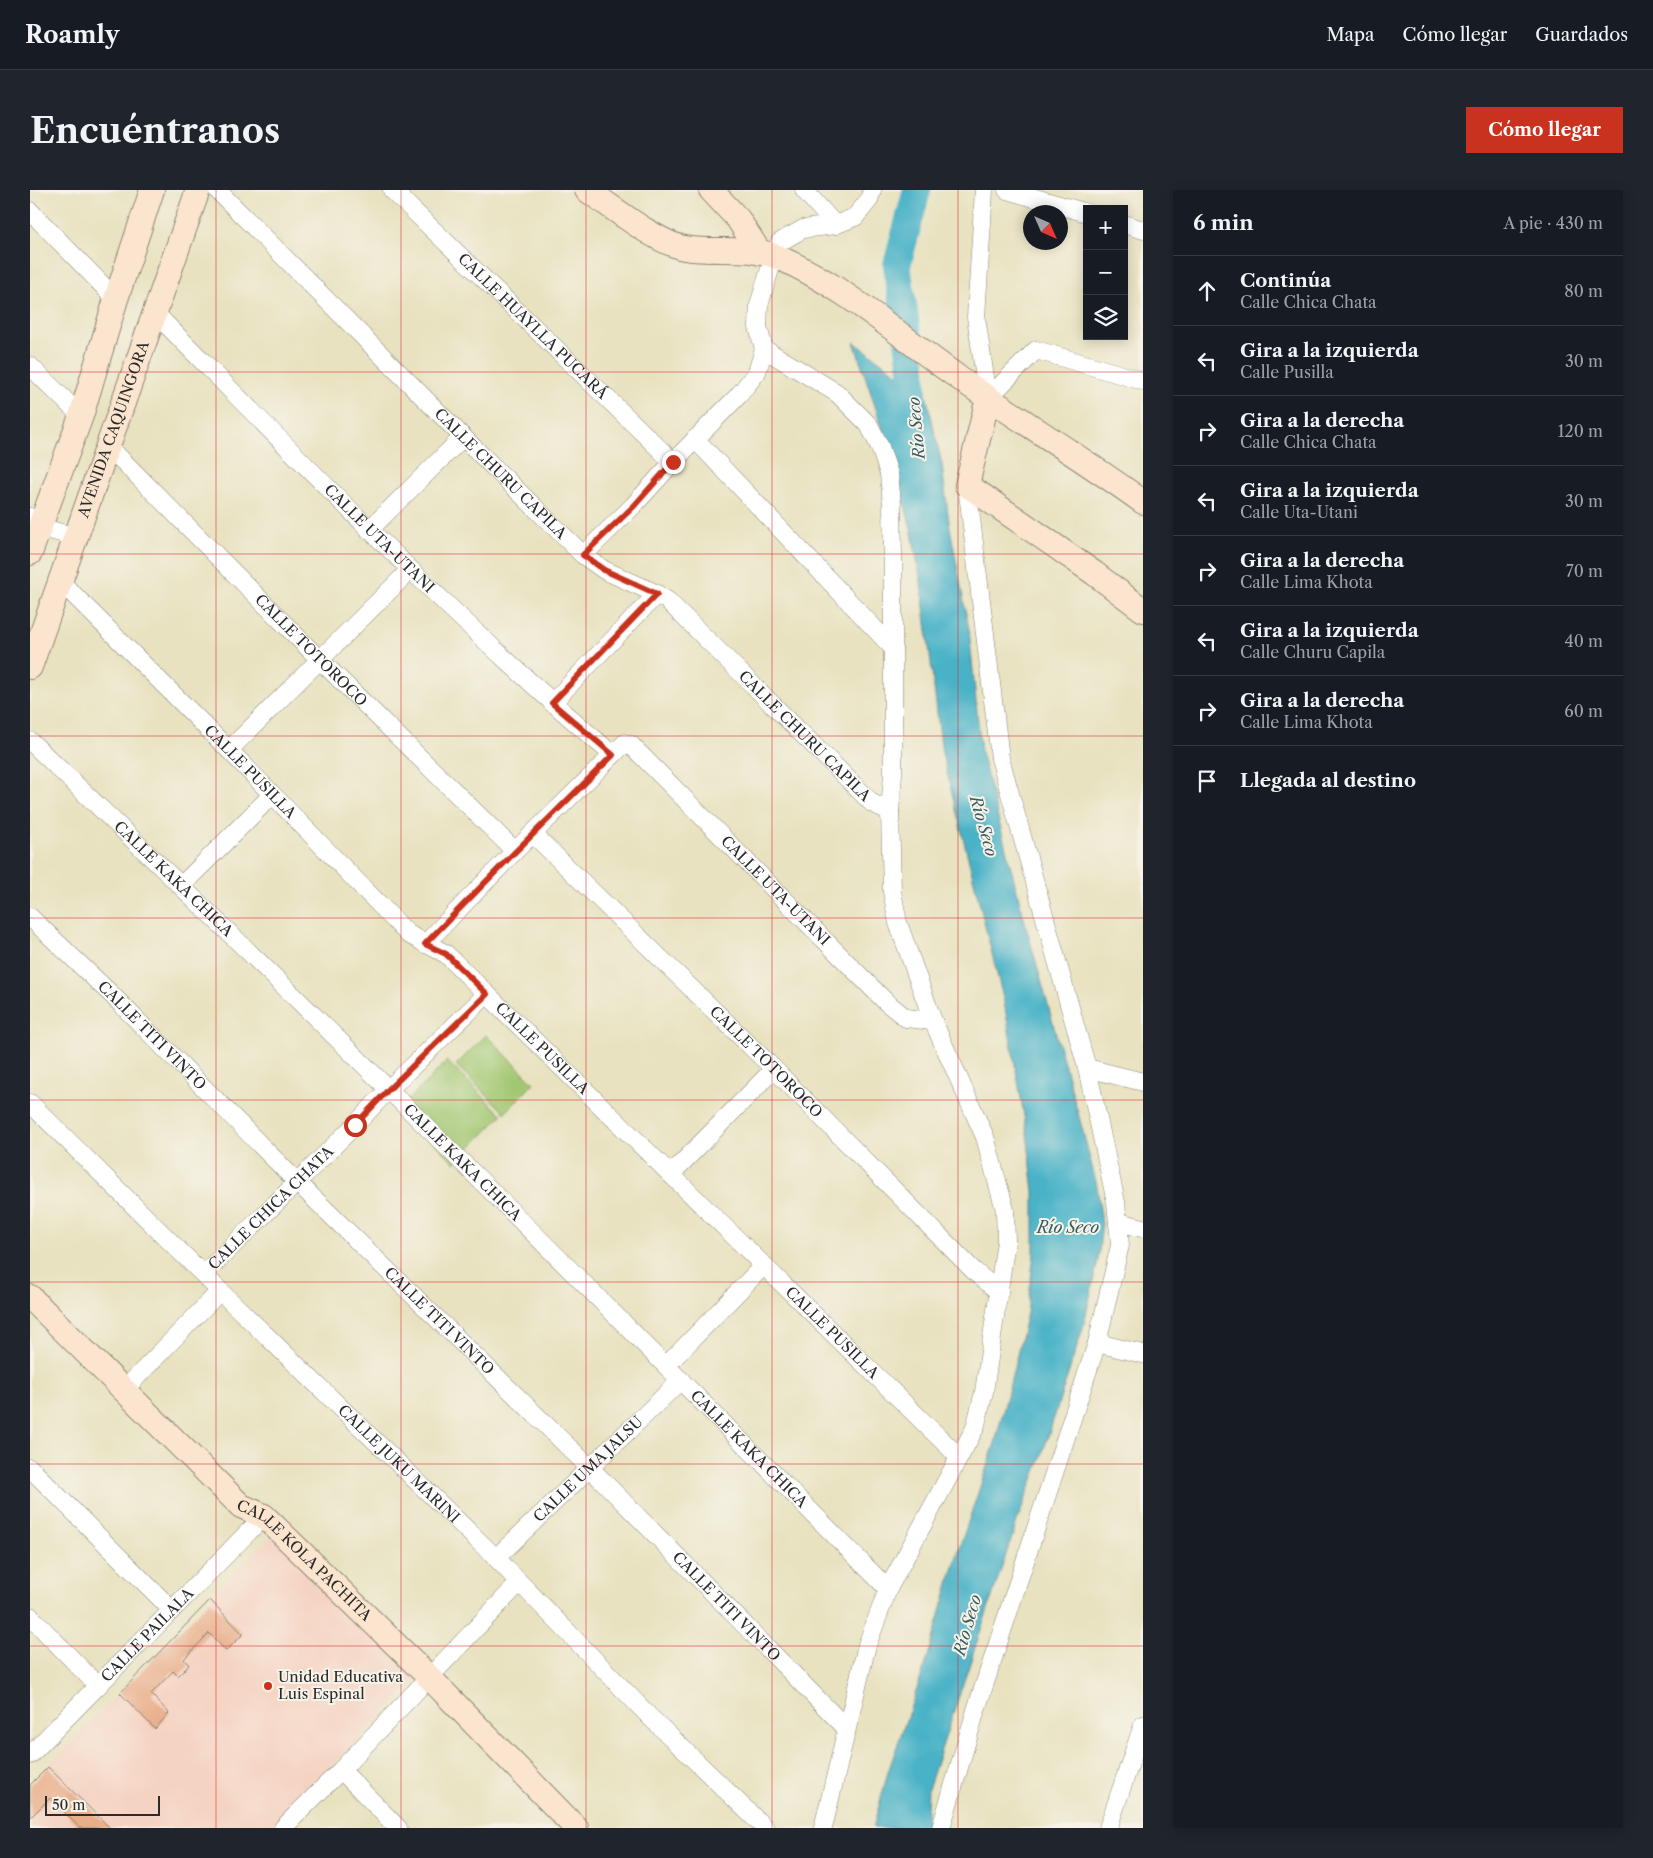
<!DOCTYPE html>
<html lang="es">
<head>
<meta charset="utf-8">
<style>
	:root { --surface:#171b24; --page:#20242c; --text:#f1f3f6; --muted:#9ea1a6; --line:#363941; --accent:#c8321e }
	body { margin:0; font-family:"Libre Caslon Text",serif; background:var(--page); color:var(--text) }
	.controls { position:absolute; right:15px; top:15px; display:grid; overflow:hidden; border-radius:0px; box-shadow:0 2px 12px #0003 }
	.controls button { width:45px; height:45px; display:grid; place-items:center; padding:0; border:0; border-bottom:1px solid var(--line); background:var(--surface); color:var(--text); font:25px sans-serif }
	.compass { position:absolute; left:993px; top:15px; width:45px; height:45px; border-radius:50%; background:var(--surface); box-shadow:0 2px 12px #0003; rotate:135deg }
	.scale { position:absolute; left:15px; bottom:12px; width:115px; box-sizing:border-box; padding-left:5px; border:2px solid #2b2b2b; border-top:0; font-size:14px; line-height:18px; white-space:nowrap; color:#2b2b2b; -webkit-text-stroke:4px #f7f3e8; paint-order:stroke }
	.stop { position:absolute; width:15px; height:15px; margin:-11px; border:4px solid #c8321e; border-radius:50%; background:#fff }
	.stop.end { background:#c8321e; border-color:#fff; box-shadow:0 1px 5px #0008 }
	.list { margin:0; padding:0; list-style:none }
	h2 { display:flex; justify-content:space-between; align-items:center; height:65px; margin:0; padding:0 20px; font-size:21px }
	h2 small { font-size:16px; font-weight:400; color:var(--muted) }
	.list li { display:grid; grid-template-columns:32px 1fr auto; gap:15px; align-items:center; box-sizing:border-box; height:70px; padding:0 20px; border-top:1px solid var(--line) }
	.list b { display:block; font-size:19px; white-space:nowrap }
	.list p { margin:0; font-size:16px; white-space:nowrap; color:var(--muted) }
	.list em { font-size:16px; font-style:normal; color:var(--muted) }
	.icon { flex:none; width:28px; height:28px; fill:none; stroke:currentColor; stroke-width:2; stroke-linecap:round; stroke-linejoin:round }
	.map { position:relative; flex:none; width:1113px; height:1638px; overflow:hidden; border-radius:0px }
	header { display:flex; align-items:center; gap:30px; box-sizing:border-box; height:70px; padding:0 25px; background:var(--surface); border-bottom:1px solid var(--line) }
	header strong { font-size:24px }
	nav { display:flex; gap:28px; margin-inline-start:auto; font-size:18px }
	.intro { display:flex; align-items:center; justify-content:space-between; box-sizing:border-box; height:120px; padding:0 30px }
	h1 { margin:0; font-size:35px }
	.button { padding:12px 22px; border-radius:0px; background:var(--accent); color:#fff; font-size:18px; font-weight:700 }
	main { display:flex; gap:30px; padding:0 30px }
	aside { flex:1; background:var(--surface); border-radius:0px; box-shadow:0 2px 12px #0003 }
	.map>svg:first-child { display:block }
</style>
</head>
<body>
<header>
<strong>Roamly</strong>
<nav><a>Mapa</a><a>Cómo llegar</a><a>Guardados</a></nav>
</header>
<div class="intro"><h1>Encuéntranos</h1><a class="button">Cómo llegar</a></div>
<main>
<div class="map">
<svg width="1113" height="1638" viewBox="0 0 1113 1638">
	<rect width="100%" height="100%" fill="#f7f3e8"/>
	<filter id="ink" filterUnits="userSpaceOnUse"><feTurbulence type="fractalNoise" baseFrequency=".02" numOctaves="2"/><feDisplacementMap in="SourceGraphic" scale="10" xChannelSelector="R" yChannelSelector="G"/><feConvolveMatrix kernelMatrix="1 2 1 2 8 2 1 2 1" color-interpolation-filters="sRGB"/></filter>
	<filter id="wash" filterUnits="userSpaceOnUse"><feTurbulence type="fractalNoise" baseFrequency=".0096" numOctaves="4" result="noise"/><feDisplacementMap in="SourceGraphic" scale="20" xChannelSelector="R" yChannelSelector="G"/><feGaussianBlur stdDeviation="1.12" result="paint"/><feColorMatrix in="noise" values="0 0 0 0 0 0 0 0 0 0 0 0 0 0 0 0 0 1.4 0 .05"/><feComposite in="paint" operator="in"/></filter>
	<g filter="url(#wash)">
		<rect width="100%" height="100%" fill="#e8e2c0"/>
		<!-- built -->
		<path fill="#f5d3c2" d="M 239,1348 L 246,1348 L 386,1490 L 240,1638 L 0,1638 L 0,1595 Z"/>
		<!-- green -->
		<path fill="#a2c771" stroke="#66794e" d="M 456,845 L 504,893 L 475,923 L 426,875 Z
			M 417,871 L 472,925 L 425,973 L 370,918 Z"/>
		<!-- water -->
		<path fill="#49b2c7" stroke="#3a6e79" d="M 824,152 L 896,204 L 912,275 L 919,332 L 939,440 L 951,562 L 996,736 L 1051,934 L 1067,996 L 1072,1034 L 1068,1070 L 1053,1138 L 1010,1271 L 989,1326 L 898,1599 L 896,1638 L 843,1638 L 858,1582 L 897,1470 L 928,1362 L 965,1253 L 982,1186 L 997,1123 L 1004,1063 L 1004,1002 L 997,943 L 974,812 L 912,563 L 891,392 L 882,343 L 866,280 Z"/>
		<g fill="none" stroke-linecap="round" stroke-linejoin="round">
			<!-- river -->
			<path stroke="#49b2c7" stroke-width="28" d="M 884,231 L 882,178 L 867,75 L 887,0"/>
		</g>
		<g id="blocks">
			<!-- building -->
			<path fill="#e9ae8a" d="M 180,1410 L 213,1444 L 196,1461 L 179,1443 L 154,1469 L 159,1475 L 148,1486 L 143,1481 L 121,1504 L 139,1523 L 125,1539 L 90,1503 Z
				M 18,1577 L 80,1638 L 50,1638 L 20,1608 L 0,1628 L 0,1595 Z"/>
		</g>
	</g>
	<g filter="url(#ink)">
		<use href="#blocks" fill-opacity="0" stroke="#8a8676" stroke-width="1"/>
		<g fill="none" stroke-linecap="round" stroke-linejoin="round">
			<!-- street casing -->
			<g stroke="#8a8676" stroke-width="19">
				<g id="street">
					<path id="s1" d="M 187,0 L 433,247 L 553,365 L 574,380 L 627,404 L 638,411 L 842,613 L 860,622"/>
					<path id="s2" d="M 362,0 L 643,272"/>
					<path d="M 774,0 L 805,35"/>
					<path d="M 954,0 L 946,127 L 958,208"/>
					<path d="M 977,0 L 1057,23"/>
					<path d="M 0,21 L 86,109"/>
					<path d="M 1094,34 L 1113,40"/>
					<path id="s3" d="M 125,123 C 274,274 421,427 583,565"/>
					<path d="M 0,176 L 51,226"/>
					<path d="M 958,208 L 1006,160 L 1113,191"/>
					<path d="M 665,249 L 863,458"/>
					<path id="s4" d="M 78,256 L 291,471 L 485,661"/>
					<path d="M 0,327 L 9,337 L 46,347"/>
					<path d="M 339,340 L 433,247"/>
					<path d="M 553,365 L 603,316 L 643,272 L 709,205 L 727,182 L 734,159"/>
					<path id="s5" d="M 31,392 L 199,560 L 378,744 L 416,764 L 929,1267"/>
					<path d="M 522,513 L 627,404"/>
					<path id="s6" d="M 0,551 C 291,828 575,1114 858,1399"/>
					<path d="M 199,560 L 380,380"/>
					<path id="s7" d="M 503,644 L 744,879 L 944,1081 L 969,1102"/>
					<path d="M 152,695 L 242,605"/>
					<path id="s8" d="M 0,727 L 83,806 L 268,993 L 560,1278 L 816,1538"/>
					<path id="s9" d="M 395,754 L 485,661 L 595,553 L 601,555 L 856,812 L 876,828 L 903,831"/>
					<path d="M 1057,878 L 1113,892"/>
					<path id="s10" d="M 0,913 L 190,1101 L 466,1368 L 620,1527 L 735,1638"/>
					<path d="M 641,984 L 744,879"/>
					<path d="M 1088,1032 L 1113,1038"/>
					<path id="s11" d="M 174,1084 L 325,935 L 358,900 L 457,804"/>
					<path d="M 1067,1153 L 1113,1164"/>
					<path d="M 637,1175 L 734,1075"/>
					<path d="M 94,1200 L 190,1101"/>
					<path d="M 0,1278 L 142,1420"/>
					<path id="s12" d="M 466,1368 L 651,1190"/>
					<path d="M 0,1426 L 68,1496"/>
					<path id="s13" d="M 0,1565 L 234,1326"/>
					<path d="M 311,1580 L 368,1638"/>
					<path d="M 253,1638 L 311,1580 L 489,1393"/>
					<path d="M 793,1638 L 837,1455 L 858,1399 L 945,1238 L 954,1202 L 976,1051 L 975,1020 L 955,947 L 903,831 L 868,733 L 862,701 L 860,622 L 863,584 L 863,367 L 862,314 L 859,284 L 850,257 L 839,235 L 807,203 L 734,159 L 728,137 L 729,115 L 744,66 L 750,52 L 773,39 L 805,35 L 825,27 L 839,10 L 842,0"/>
					<path d="M 911,1638 L 946,1520 L 1067,1153 L 1090,1055 L 1086,1012 L 1057,878 L 970,568 L 937,295"/>
					<path d="M 1078,1638 L 1113,1535"/>
				</g>
			</g>
			<!-- secondary casing -->
			<g stroke="#8a8676" stroke-width="26">
				<g id="secondary">
					<path d="M 557,0 C 582,17 626,52 654,58 C 683,63 718,56 745,66 C 810,93 865,142 922,183 C 984,227 1051,267 1113,312"/>
					<path d="M 681,0 L 708,29 L 730,63"/>
					<path d="M 958,208 L 937,295 L 1064,383 L 1113,420"/>
					<path d="M 0,363 L 51,226 L 86,109 L 122,0"/>
					<path id="s14" d="M 0,477 L 168,0"/>
					<path id="s15" d="M 0,1107 L 211,1316 L 234,1326 L 399,1487 L 546,1638"/>
				</g>
			</g>
			<!-- street -->
			<use href="#street" stroke="#fff" stroke-width="18"/>
			<!-- secondary -->
			<use href="#secondary" stroke="#fce5cf" stroke-width="24"/>
		</g>
	</g>
	<g fill="none" stroke-linecap="round" stroke-linejoin="round" filter="url(#ink)">
		<!-- route -->
		<path stroke="#c8321e" stroke-width="6" d="M 325,935 L 358,900 L 457,804 L 416,764 L 395,754 L 485,662 L 583,565 L 522,513 L 627,404 L 574,380 L 553,365 L 604,316 L 643,272"/>
	</g>
	<!-- grid -->
	<path fill="none" stroke="#d62828" stroke-width="1" stroke-opacity="0.55" d="M 186,0 L 186,1638M 371,0 L 371,1638M 556,0 L 556,1638M 742,0 L 742,1638M 928,0 L 928,1638M 0,182 L 1113,182M 0,364 L 1113,364M 0,546 L 1113,546M 0,728 L 1113,728M 0,910 L 1113,910M 0,1092 L 1113,1092M 0,1274 L 1113,1274M 0,1456 L 1113,1456"/>
	<!-- markers -->
	<circle fill="#c8321e" stroke="#f7f3e8" stroke-width="2" cx="238" cy="1496" r="5"/>
	<g text-anchor="middle" stroke-width="4" stroke-linejoin="round" paint-order="stroke">
		<!-- street labels -->
		<g font-size="15" fill="#2b2b2b" stroke="#f7f3e8">
			<text dy="5" stroke="none"><textPath href="#s2" startOffset="196">CALLE HUAYLLA PUCARÁ</textPath></text>
			<text dy="5" stroke="none"><textPath href="#s14" startOffset="252">AVENIDA CAQUINGORA</textPath></text>
			<text dy="5" stroke="none"><textPath href="#s1" startOffset="401">CALLE CHURU CAPILA</textPath></text>
			<text dy="5" stroke="none"><textPath href="#s3" startOffset="318">CALLE UTA-UTANI</textPath></text>
			<text dy="5" stroke="none"><textPath href="#s4" startOffset="288">CALLE TOTOROCO</textPath></text>
			<text dy="5" stroke="none"><textPath href="#s1" startOffset="806">CALLE CHURU CAPILA</textPath></text>
			<text dy="5" stroke="none"><textPath href="#s5" startOffset="268">CALLE PUSILLA</textPath></text>
			<text dy="5" stroke="none"><textPath href="#s6" startOffset="199">CALLE KAKA CHICA</textPath></text>
			<text dy="5" stroke="none"><textPath href="#s9" startOffset="495">CALLE UTA-UTANI</textPath></text>
			<text dy="5" stroke="none"><textPath href="#s8" startOffset="170">CALLE TITI VINTO</textPath></text>
			<text dy="5" stroke="none"><textPath href="#s5" startOffset="672">CALLE PUSILLA</textPath></text>
			<text dy="5" stroke="none"><textPath href="#s7" startOffset="326">CALLE TOTOROCO</textPath></text>
			<text dy="5" stroke="none"><textPath href="#s6" startOffset="604">CALLE KAKA CHICA</textPath></text>
			<text dy="5" stroke="none"><textPath href="#s11" startOffset="94">CALLE CHICA CHATA</textPath></text>
			<text dy="5" stroke="none"><textPath href="#s8" startOffset="575">CALLE TITI VINTO</textPath></text>
			<text dy="5" stroke="none"><textPath href="#s5" startOffset="1078">CALLE PUSILLA</textPath></text>
			<text dy="5" stroke="none"><textPath href="#s6" startOffset="1009">CALLE KAKA CHICA</textPath></text>
			<text dy="5" stroke="none"><textPath href="#s10" startOffset="516">CALLE JUKU MARINI</textPath></text>
			<text dy="5" stroke="none"><textPath href="#s12" startOffset="128">CALLE UMA JALSU</textPath></text>
			<text dy="5" stroke="none"><textPath href="#s15" startOffset="381">CALLE KOLA PACHITA</textPath></text>
			<text dy="5" stroke="none"><textPath href="#s8" startOffset="980">CALLE TITI VINTO</textPath></text>
			<text dy="5" stroke="none"><textPath href="#s13" startOffset="168">CALLE PAILALA</textPath></text>
		</g>
		<!-- poi labels -->
		<g font-size="15" fill="#2b2b2b" stroke="#f7f3e8" text-anchor="start">
			<text x="248" y="1492">Unidad Educativa<tspan x="248" dy="17">Luis Espinal</tspan></text>
		</g>
		<!-- water labels -->
		<g font-size="16" font-style="italic" fill="#365a62" stroke="#f7f3e8">
			<text transform="translate(886 238) rotate(-95)" y="6">Río Seco</text>
			<text transform="translate(954 636) rotate(74)" y="6">Río Seco</text>
			<text x="1038" y="1043">Río Seco</text>
			<text transform="translate(937 1435) rotate(-74)" y="6">Río Seco</text>
		</g>
	</g>
</svg>
<div class="controls">
<button>+</button>
<button>−</button>
<button><svg class="icon" aria-label="layers" viewBox="0 0 24 24"><path d="M12 4l9 5-9 5-9-5zM3 14l9 5 9-5"/></svg></button>
</div>
<svg class="compass" viewBox="-18 -18 36 36"><path d="M0-13l5 13h-10z" fill="#e53935"/><path d="M0 13l5-13h-10z" fill="#9ea1a6"/></svg>
<div class="scale">50 m</div>
<div class="stop" style="left:325px;top:935px"></div>
<div class="stop end" style="left:643px;top:272px"></div>
</div>
<aside>
<h2>6 min<small>A pie · 430 m</small></h2>
<ul class="list">
<li><svg class="icon" aria-label="ahead" viewBox="0 0 24 24"><path d="M12 20V5M6 11l6-6 6 6"/></svg><div><b>Continúa</b><p>Calle Chica Chata</p></div><em>80 m</em></li>
<li><svg class="icon" aria-label="left" viewBox="0 0 24 24"><path d="M17 20v-9H6M10 6l-5 5 5 5"/></svg><div><b>Gira a la izquierda</b><p>Calle Pusilla</p></div><em>30 m</em></li>
<li><svg class="icon" aria-label="right" viewBox="0 0 24 24"><path d="M7 20v-9h11M14 6l5 5-5 5"/></svg><div><b>Gira a la derecha</b><p>Calle Chica Chata</p></div><em>120 m</em></li>
<li><svg class="icon" aria-label="left" viewBox="0 0 24 24"><path d="M17 20v-9H6M10 6l-5 5 5 5"/></svg><div><b>Gira a la izquierda</b><p>Calle Uta-Utani</p></div><em>30 m</em></li>
<li><svg class="icon" aria-label="right" viewBox="0 0 24 24"><path d="M7 20v-9h11M14 6l5 5-5 5"/></svg><div><b>Gira a la derecha</b><p>Calle Lima Khota</p></div><em>70 m</em></li>
<li><svg class="icon" aria-label="left" viewBox="0 0 24 24"><path d="M17 20v-9H6M10 6l-5 5 5 5"/></svg><div><b>Gira a la izquierda</b><p>Calle Churu Capila</p></div><em>40 m</em></li>
<li><svg class="icon" aria-label="right" viewBox="0 0 24 24"><path d="M7 20v-9h11M14 6l5 5-5 5"/></svg><div><b>Gira a la derecha</b><p>Calle Lima Khota</p></div><em>60 m</em></li>
<li><svg class="icon" aria-label="arrive" viewBox="0 0 24 24"><path d="M6 21V4h12l-3 4 3 4H6"/></svg><div><b>Llegada al destino</b></div></li>
</ul>
</aside>
</main>
</body>
</html>
